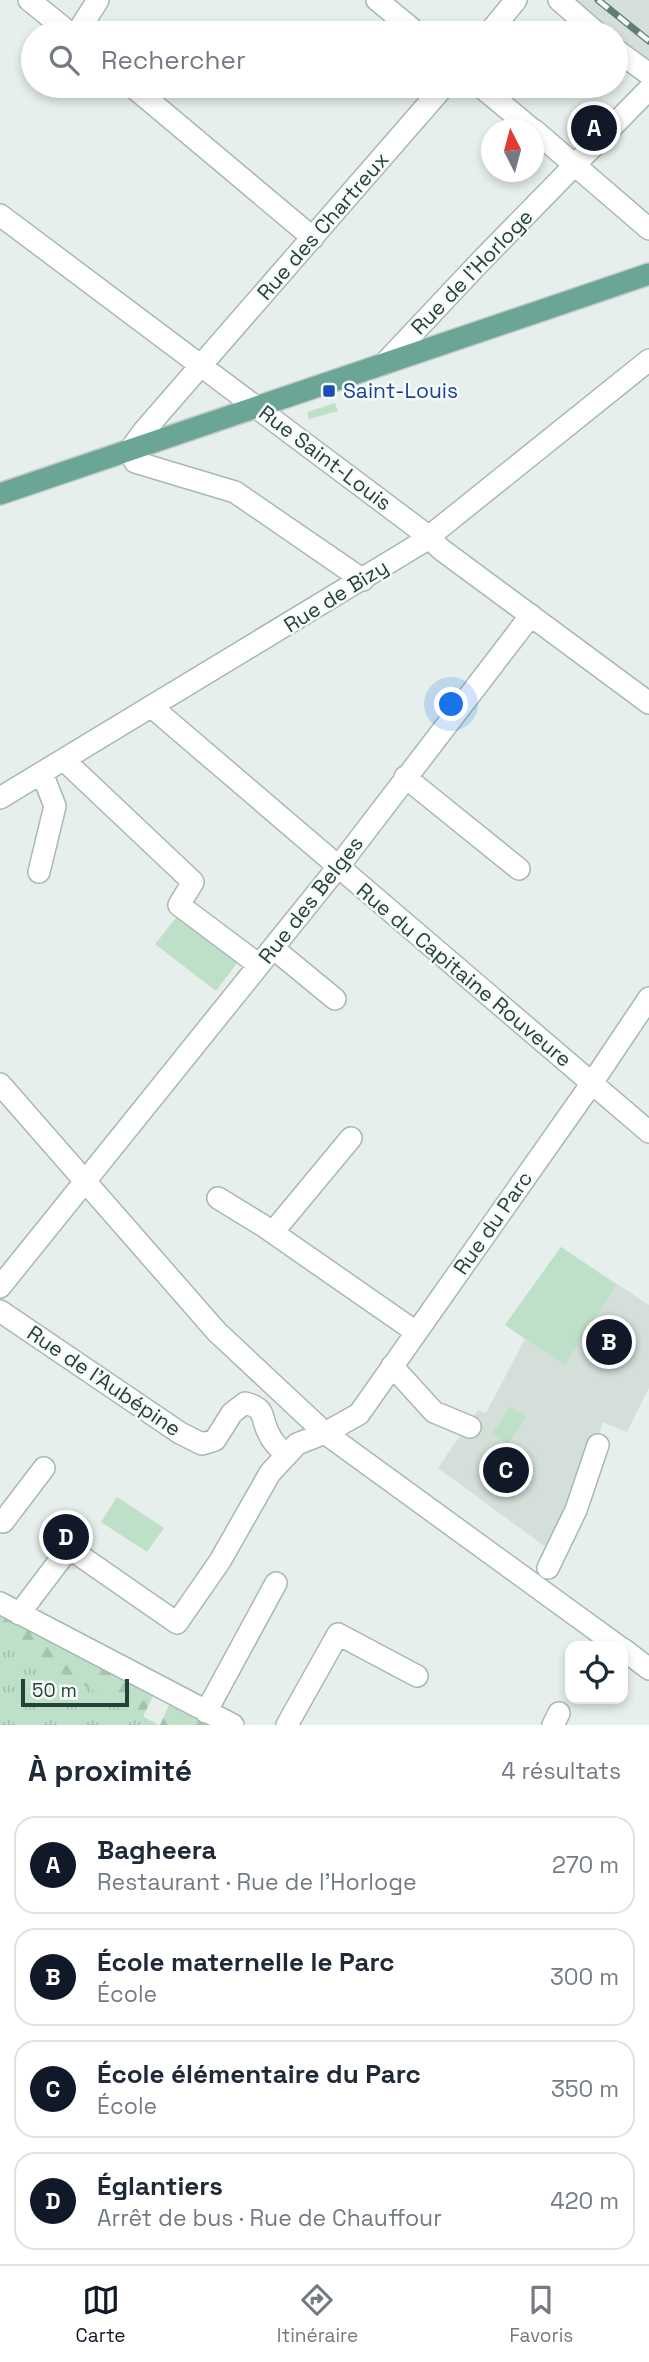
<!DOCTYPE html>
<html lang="fr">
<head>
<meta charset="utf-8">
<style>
	:root { --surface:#fff; --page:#f6f6f7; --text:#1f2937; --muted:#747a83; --line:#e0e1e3; --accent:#111827 }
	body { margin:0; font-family:"Space Grotesk",sans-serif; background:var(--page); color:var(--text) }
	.controls { position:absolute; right:21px; bottom:21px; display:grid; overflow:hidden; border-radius:14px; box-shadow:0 4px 10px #0003 }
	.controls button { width:63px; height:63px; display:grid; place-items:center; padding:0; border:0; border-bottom:2px solid var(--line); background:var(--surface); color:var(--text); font:35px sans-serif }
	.compass { position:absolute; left:481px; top:119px; width:63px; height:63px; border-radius:50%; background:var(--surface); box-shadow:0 4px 10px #0003; rotate:354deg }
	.scale { position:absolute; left:21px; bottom:18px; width:108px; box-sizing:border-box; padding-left:7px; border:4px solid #24423a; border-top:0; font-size:19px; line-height:24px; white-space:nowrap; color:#24423a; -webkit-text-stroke:5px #f7fbf9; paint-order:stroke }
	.you { position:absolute; left:452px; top:705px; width:24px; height:24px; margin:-18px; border:5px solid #fff; border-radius:50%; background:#1a73e8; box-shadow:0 0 0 10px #1a73e833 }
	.badge { display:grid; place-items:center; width:46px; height:46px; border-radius:50%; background:var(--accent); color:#fff; font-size:23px; font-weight:700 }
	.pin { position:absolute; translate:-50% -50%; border:4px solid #fff; box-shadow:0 2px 7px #0006 }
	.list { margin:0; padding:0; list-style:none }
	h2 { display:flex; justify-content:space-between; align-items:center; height:91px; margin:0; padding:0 28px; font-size:30px }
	h2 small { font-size:23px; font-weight:400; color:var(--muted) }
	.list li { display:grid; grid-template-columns:46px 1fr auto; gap:21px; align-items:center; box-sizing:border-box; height:98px; margin:0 14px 14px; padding:0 14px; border:2px solid var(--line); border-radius:21px }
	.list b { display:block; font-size:26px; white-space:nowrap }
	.list p { margin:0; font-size:23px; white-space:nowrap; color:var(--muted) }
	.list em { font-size:23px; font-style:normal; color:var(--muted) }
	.icon { flex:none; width:38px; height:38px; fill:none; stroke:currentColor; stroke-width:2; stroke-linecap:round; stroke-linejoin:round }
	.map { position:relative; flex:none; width:649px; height:1725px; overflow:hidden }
	.search { position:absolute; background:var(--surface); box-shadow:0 4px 10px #0003; left:21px; right:21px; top:21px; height:77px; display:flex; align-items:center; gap:18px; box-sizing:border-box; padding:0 24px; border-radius:38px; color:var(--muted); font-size:26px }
	.sheet { height:539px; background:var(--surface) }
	nav { display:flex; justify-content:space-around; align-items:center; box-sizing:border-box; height:98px; border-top:2px solid var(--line); background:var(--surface); font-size:19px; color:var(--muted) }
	nav a { display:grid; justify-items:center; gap:4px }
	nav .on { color:var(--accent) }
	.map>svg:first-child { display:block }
</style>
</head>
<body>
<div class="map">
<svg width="649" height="1725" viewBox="0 0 649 1725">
	<defs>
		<pattern id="forest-firs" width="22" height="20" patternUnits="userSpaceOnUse" patternTransform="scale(1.75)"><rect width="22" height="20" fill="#bfe0c8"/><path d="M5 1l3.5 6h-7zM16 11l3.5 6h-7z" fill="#a4c1ad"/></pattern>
		<pattern id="park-tufts" width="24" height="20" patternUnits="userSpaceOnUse" patternTransform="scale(1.75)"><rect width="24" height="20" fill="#bfe0c8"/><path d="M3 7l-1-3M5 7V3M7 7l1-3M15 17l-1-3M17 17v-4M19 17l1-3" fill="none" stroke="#a4c1ad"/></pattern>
	</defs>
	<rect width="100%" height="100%" fill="#e6efeb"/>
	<!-- built -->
	<path fill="#d4dfda" d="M 573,0 L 649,0 L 649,61 L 619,37 Z
		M 561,1247 L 649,1305 L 649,1388 L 627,1432 L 602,1422 L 598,1445 L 555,1554 L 438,1468 L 478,1410 L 486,1413 L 525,1339 L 505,1325 Z"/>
	<!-- forest -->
	<path fill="url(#forest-firs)" d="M 0,1616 L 153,1696 L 139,1725 L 0,1712 Z
		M 169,1705 L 207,1725 L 160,1725 Z"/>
	<!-- park -->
	<path fill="url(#park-tufts)" d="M 0,1641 L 159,1725 L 0,1725 Z"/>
	<!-- pitch -->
	<path fill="#bfe0c8" d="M 335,403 L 338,411 L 309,419 L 307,412 Z
		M 180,913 L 240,959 L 216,991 L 155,944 Z
		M 561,1247 L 616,1285 L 565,1365 L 505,1325 Z
		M 510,1407 L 526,1417 L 508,1444 L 492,1434 Z
		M 117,1497 L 164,1528 L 147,1552 L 101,1522 Z"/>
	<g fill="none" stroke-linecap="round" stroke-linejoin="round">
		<!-- minor casing -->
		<g stroke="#a8b8b2" stroke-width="24">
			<path id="minor" d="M 29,0 L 70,33
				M 377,0 L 417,33
				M 559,0 L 597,33
				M 77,33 L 98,0
				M 489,33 L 516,0
				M 616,50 L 649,74
				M 132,86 L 313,238
				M 480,86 L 533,130
				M 534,130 L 649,229
				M 0,215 L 420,530 L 442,550 L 649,703
				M 384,364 L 480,262 L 649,89
				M 363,580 L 235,492 L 135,462 L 130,450 L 143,432 L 444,86
				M 153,708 L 649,1132
				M 64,760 L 193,882 L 179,905 L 259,965
				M 405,777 L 519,869
				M 0,798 L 421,543 L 649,360
				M 39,872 L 55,806 L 42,773
				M 273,948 L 335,999
				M 0,1084 L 217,1332 L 325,1433 L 618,1646
				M 218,1198 L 262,1225 L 416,1332
				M 273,1232 L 351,1138
				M 0,1287 L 338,867 L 531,615
				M 0,1311 L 180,1433 L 202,1444 L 215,1440 L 232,1413 L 245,1403 C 267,1409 260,1416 268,1432 C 272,1442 279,1448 287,1455
				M 392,1366 L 434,1412 L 470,1427
				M 0,1520 L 3,1522 L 44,1468
				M 548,1568 L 576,1510 L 598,1445
				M 0,1603 L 233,1725
				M 19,1614 L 69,1548 L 177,1623 L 220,1561 L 270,1473 L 297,1444 L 325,1433 L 359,1414 L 592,1083 L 649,998
				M 623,1649 L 649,1669
				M 206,1712 L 276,1583
				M 287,1725 L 338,1634 L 417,1676
				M 553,1725 L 559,1713"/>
		</g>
		<!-- major casing -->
		<g stroke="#c2cac8" stroke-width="24">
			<path id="major" d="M 0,494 L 649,274"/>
		</g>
		<!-- minor -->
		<use href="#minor" stroke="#fff" stroke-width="21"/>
		<!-- major -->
		<use href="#major" stroke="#6aa596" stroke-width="21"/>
		<!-- rail casing -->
		<g stroke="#5f7d75" stroke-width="7">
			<path id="rail" d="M 598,0 L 649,41"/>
		</g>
		<!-- rail -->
		<use href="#rail" stroke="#f7fbf9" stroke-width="4.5" stroke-dasharray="13" stroke-linecap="butt"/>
	</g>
	<!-- markers -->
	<rect fill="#1a4fb4" stroke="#f7fbf9" stroke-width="2.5" x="322" y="384" width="14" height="14" rx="3.5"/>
	<g text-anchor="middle" stroke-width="5" stroke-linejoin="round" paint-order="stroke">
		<!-- street labels -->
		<g font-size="21" fill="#24423a" stroke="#f7fbf9">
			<text transform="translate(323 226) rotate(-49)" y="7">Rue des Chartreux</text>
			<text transform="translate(472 272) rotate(-46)" y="7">Rue de l'Horloge</text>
			<text transform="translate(325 458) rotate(37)" y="7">Rue Saint-Louis</text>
			<text transform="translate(336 596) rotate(-32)" y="7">Rue de Bizy</text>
			<text transform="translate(311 900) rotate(-52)" y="7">Rue des Belges</text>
			<text transform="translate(464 975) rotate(40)" y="7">Rue du Capitaine Rouveure</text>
			<text transform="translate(493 1223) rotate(-55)" y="7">Rue du Parc</text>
			<text transform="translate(104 1381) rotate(34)" y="7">Rue de l'Aubépine</text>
		</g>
		<!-- transit labels -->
		<g font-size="21" fill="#164399" stroke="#f7fbf9" text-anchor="start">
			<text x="343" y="398">Saint-Louis</text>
		</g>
	</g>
</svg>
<div class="controls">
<button><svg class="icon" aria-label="locate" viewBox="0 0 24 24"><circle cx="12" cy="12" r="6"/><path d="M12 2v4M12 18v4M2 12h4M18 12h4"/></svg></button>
</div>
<svg class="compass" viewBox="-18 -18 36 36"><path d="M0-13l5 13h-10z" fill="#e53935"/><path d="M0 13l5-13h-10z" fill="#747a83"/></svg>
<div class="scale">50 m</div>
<div class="you"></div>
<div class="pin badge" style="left:594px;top:128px">A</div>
<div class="pin badge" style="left:609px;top:1342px">B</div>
<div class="pin badge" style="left:506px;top:1470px">C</div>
<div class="pin badge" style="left:66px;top:1537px">D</div>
<div class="search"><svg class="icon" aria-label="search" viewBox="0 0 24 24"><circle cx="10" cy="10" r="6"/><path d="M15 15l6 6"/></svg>Rechercher</div>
</div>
<section class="sheet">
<h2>À proximité<small>4 résultats</small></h2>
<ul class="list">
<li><span class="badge">A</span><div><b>Bagheera</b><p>Restaurant · Rue de l'Horloge</p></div><em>270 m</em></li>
<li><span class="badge">B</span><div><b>École maternelle le Parc</b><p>École</p></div><em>300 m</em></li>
<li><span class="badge">C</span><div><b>École élémentaire du Parc</b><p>École</p></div><em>350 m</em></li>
<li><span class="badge">D</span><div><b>Églantiers</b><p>Arrêt de bus · Rue de Chauffour</p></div><em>420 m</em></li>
</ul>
</section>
<nav>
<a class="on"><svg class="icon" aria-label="map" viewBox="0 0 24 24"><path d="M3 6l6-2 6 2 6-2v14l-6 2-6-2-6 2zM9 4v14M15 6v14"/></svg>Carte</a>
<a><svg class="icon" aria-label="directions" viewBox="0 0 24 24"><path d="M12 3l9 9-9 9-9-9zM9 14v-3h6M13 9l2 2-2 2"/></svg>Itinéraire</a>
<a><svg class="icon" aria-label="saved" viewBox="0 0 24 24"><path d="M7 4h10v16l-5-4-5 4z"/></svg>Favoris</a>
</nav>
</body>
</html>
